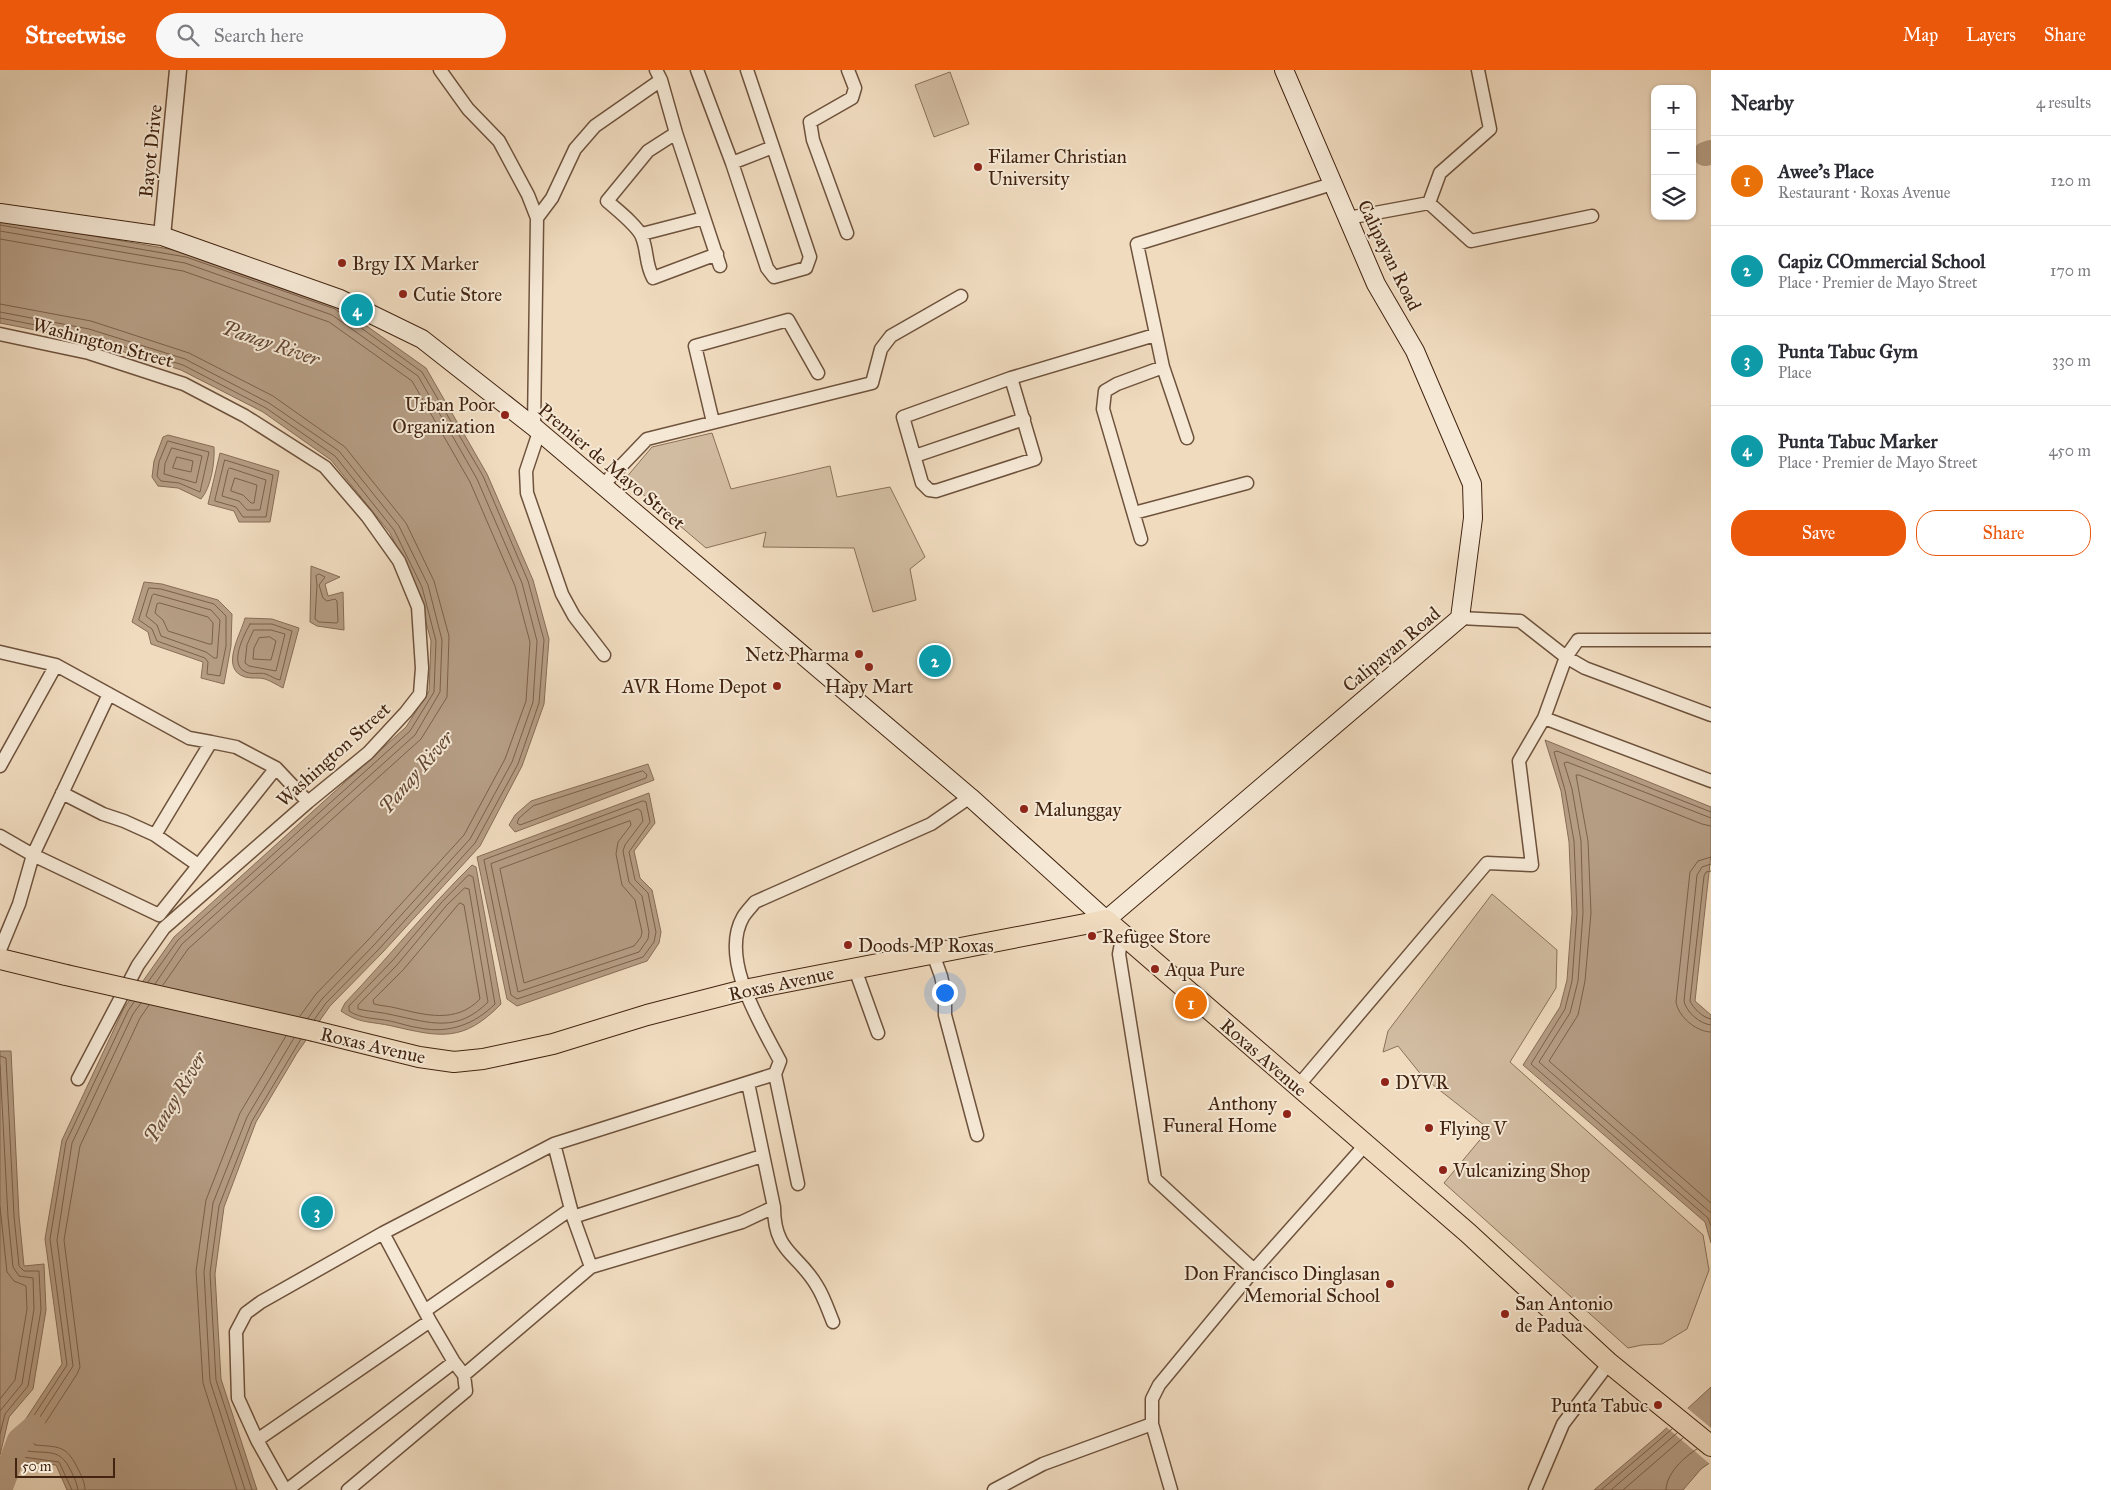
<!DOCTYPE html>
<html lang="en">
<head>
<meta charset="utf-8">
<style>
	:root { --surface:#fff; --page:#f7f7f7; --text:#2b2b33; --muted:#7c7c81; --line:#e1e1e2; --accent:#ea580c }
	body { margin:0; font-family:"IM FELL Great Primer",serif; background:var(--page); color:var(--text) }
	.controls { position:absolute; right:15px; top:15px; display:grid; overflow:hidden; border-radius:10px; box-shadow:0 1px 4px #0004 }
	.controls button { width:45px; height:45px; display:grid; place-items:center; padding:0; border:0; border-bottom:1px solid var(--line); background:var(--surface); color:var(--text); font:25px sans-serif }
	.scale { position:absolute; left:15px; bottom:12px; width:100px; box-sizing:border-box; padding-left:5px; border:2px solid #422410; border-top:0; font-size:14px; line-height:18px; white-space:nowrap; color:#422410; -webkit-text-stroke:4px #f5e8d5; paint-order:stroke }
	.you { position:absolute; left:944px; top:922px; width:18px; height:18px; margin:-12px; border:4px solid #fff; border-radius:50%; background:#1a73e8; box-shadow:0 0 0 8px #1a73e833 }
	.badge { display:grid; place-items:center; width:32px; height:32px; border-radius:50%; background:var(--accent); color:#fff; font-size:16px; font-weight:700 }
	.pin { position:absolute; translate:-50% -50%; border:2px solid #fff; box-shadow:0 1px 5px #0006 }
	.list { margin:0; padding:0; list-style:none }
	h2 { display:flex; justify-content:space-between; align-items:center; height:65px; margin:0; padding:0 20px; font-size:21px }
	h2 small { font-size:16px; font-weight:400; color:var(--muted) }
	.list li { display:grid; grid-template-columns:32px 1fr auto; gap:15px; align-items:center; box-sizing:border-box; height:90px; padding:0 20px; border-top:1px solid var(--line) }
	.list b { display:block; font-size:19px; white-space:nowrap }
	.list p { margin:0; font-size:16px; white-space:nowrap; color:var(--muted) }
	.list em { font-size:16px; font-style:normal; color:var(--muted) }
	.actions { display:flex; gap:10px; padding:15px 20px }
	.actions a { flex:1; padding:11px 0; border:1px solid var(--accent); border-radius:20px; text-align:center; font-size:18px; color:var(--accent) }
	.actions .main { background:var(--accent); color:#fff }
	.icon { flex:none; width:28px; height:28px; fill:none; stroke:currentColor; stroke-width:2; stroke-linecap:round; stroke-linejoin:round }
	.map { position:relative; flex:none; width:1711px; height:1420px; overflow:hidden }
	header { display:flex; align-items:center; gap:30px; box-sizing:border-box; height:70px; padding:0 25px; background:var(--accent); color:#fff }
	header strong { font-size:24px }
	nav { display:flex; gap:28px; margin-inline-start:auto; font-size:18px }
	.search { width:350px; height:45px; background:var(--page); display:flex; align-items:center; gap:12px; box-sizing:border-box; padding:0 18px; border-radius:28px; color:var(--muted); font-size:19px }
	main { display:flex }
	aside { flex:1; background:var(--surface) }
	.map>svg:first-child { display:block }
</style>
</head>
<body>
<header>
<strong>Streetwise</strong>
<div class="search"><svg class="icon" aria-label="search" viewBox="0 0 24 24"><circle cx="10" cy="10" r="6"/><path d="M15 15l6 6"/></svg>Search here</div>
<nav><a>Map</a><a>Layers</a><a>Share</a></nav>
</header>
<main>
<div class="map">
<svg width="1711" height="1420" viewBox="0 0 1711 1420">
	<rect width="100%" height="100%" fill="#f0dbbf"/>
	<filter id="stains"><feTurbulence type="fractalNoise" baseFrequency=".004" numOctaves="4"/><feColorMatrix values="0 0 0 0 .2 0 0 0 0 .09 0 0 0 0 .02 0 0 0 .5 -.17"/></filter>
	<radialGradient id="worn" r=".72"><stop offset=".6" stop-color="#630" stop-opacity="0"/><stop offset="1" stop-color="#630" stop-opacity=".3"/></radialGradient>
	<!-- green -->
	<path fill="#d2bca1" stroke="#8a7058" d="M 950,2 L 969,54 L 934,67 L 915,15 Z
		M 712,363 L 731,419 L 830,396 L 837,427 L 890,417 L 925,487 L 910,499 L 916,530 L 873,542 L 854,478 L 763,477 L 766,462 L 706,478 L 625,409 L 652,377 Z
		M 1492,824 L 1557,880 L 1556,918 L 1510,992 L 1703,1165 L 1709,1200 L 1687,1259 L 1662,1274 L 1642,1275 L 1628,1278 L 1444,1113 L 1489,1059 L 1423,1007 L 1398,976 L 1383,982 L 1388,961 Z"/>
	<!-- water -->
	<path fill="#b59d84" stroke="#876d56" d="M 0,150 L 187,182 L 337,235 L 426,298 L 487,404 L 533,510 L 549,569 L 544,634 L 522,696 L 480,776 L 383,882 L 330,936 L 297,983 L 256,1052 L 224,1137 L 215,1204 L 221,1309 L 257,1420 L 67,1420 L 56,1395 L 19,1392 L 10,1373 L 62,1294 L 45,1169 L 62,1070 L 124,938 L 174,867 L 406,657 L 429,621 L 431,571 L 417,518 L 390,463 L 331,390 L 263,342 L 181,300 L 86,270 L 0,253 Z
		M 168,365 L 214,377 C 215,392 211,418 201,429 L 178,418 L 158,416 L 152,407 L 154,391 L 163,367 Z
		M 220,383 L 279,401 L 270,452 L 239,452 L 234,441 L 208,434 Z
		M 311,496 L 340,507 L 325,514 L 328,526 L 343,522 L 344,560 L 317,556 L 310,552 Z
		M 144,512 L 162,514 L 218,530 L 232,544 L 231,576 L 224,614 L 201,608 L 203,592 L 151,574 L 148,562 L 132,552 Z
		M 245,548 L 272,549 L 299,558 L 283,618 C 277,615 271,611 265,609 C 259,607 252,609 245,607 C 219,599 241,564 245,548 Z
		M 1545,670 L 1711,737 L 1711,784 L 1695,931 L 1711,945 L 1711,1173 L 1705,1152 L 1523,995 L 1560,937 L 1567,910 L 1572,843 L 1569,772 L 1561,721 Z
		M 648,694 L 654,710 L 515,762 L 509,755 L 515,745 L 531,731 Z
		M 649,723 L 655,753 L 634,781 L 640,808 L 652,820 L 661,862 L 659,873 L 647,891 L 517,936 L 507,929 L 477,787 Z
		M 472,795 L 476,797 L 501,934 C 463,973 440,967 392,956 C 370,951 360,954 341,941 L 345,933 C 388,888 427,839 472,795 Z
		M 0,981 L 11,981 L 19,1146 L 24,1196 L 44,1194 L 46,1240 L 33,1319 L 9,1347 L 0,1385 Z
		M 1711,1317 L 1711,1392 L 1701,1399 L 1683,1420 L 1594,1420 L 1661,1363 Z"/>
	<!-- pier -->
	<path fill="#f0dbbf" d="M 1686,1337 L 1711,1358 L 1711,1395 L 1665,1356 Z"/>
	<g fill="none" stroke-linecap="round" stroke-linejoin="round">
		<!-- shore -->
		<path stroke="#7c604a" stroke-width="1" d="M 0,155 L 186,187 L 335,239 L 422,302 L 483,406 L 528,511 L 544,570 L 539,633 L 518,694 L 475,773 L 379,879 L 326,933 L 314,950
			M 0,161 L 185,193 L 332,245 L 418,306 L 477,409 L 522,513 L 537,571 L 533,632 L 512,692 L 470,769 L 375,874 L 322,929 L 308,948
			M 0,169 L 183,201 L 329,252 L 412,311 L 470,412 L 515,516 L 530,572 L 526,631 L 505,689 L 464,765 L 369,869 L 316,924 L 300,946
			M 0,234 L 91,251 L 189,283 L 273,326 L 345,377 L 406,453 L 434,511 L 449,566 L 447,627 L 421,669 L 188,879 L 163,915
			M 0,242 L 89,259 L 185,289 L 269,333 L 339,381 L 399,456 L 428,515 L 442,570 L 440,622 L 415,665 L 182,874 L 155,914
			M 0,248 L 87,265 L 183,295 L 266,338 L 335,386 L 394,460 L 422,517 L 436,571 L 434,622 L 410,661 L 178,870 L 148,912
			M 168,371 L 209,382 L 200,422 L 179,413 L 161,411 L 157,406 L 159,392 Z
			M 172,378 L 202,386 L 196,413 L 164,404 L 165,394 Z
			M 177,387 L 193,391 L 191,402 L 173,398 Z
			M 225,390 L 273,405 L 266,447 L 243,447 L 236,437 L 215,431 Z
			M 230,398 L 266,410 L 260,440 L 247,440 L 239,431 L 222,426 L 228,400 Z
			M 235,408 L 257,415 L 254,433 L 251,433 L 243,425 L 231,421 Z
			M 319,504 L 325,507 L 319,515 L 323,528 L 327,531 L 335,529 L 337,531 L 338,551 L 337,553 L 319,552 L 315,549 L 317,515 L 316,506 Z
			M 149,518 L 161,519 L 214,534 L 226,546 L 226,576 L 220,606 L 207,604 L 208,592 L 205,588 L 157,571 L 152,559 L 139,550 Z
			M 154,524 L 211,540 L 220,550 L 217,588 L 214,588 L 206,582 L 161,566 L 157,555 L 146,546 L 152,526 Z
			M 160,533 L 208,547 L 213,553 L 212,574 L 209,574 L 168,561 L 163,550 L 155,543 L 157,534 Z
			M 250,554 L 272,554 L 292,561 L 280,610 C 275,609 271,606 266,604 C 260,602 252,605 246,602 C 228,595 244,565 250,554 Z
			M 254,560 L 271,560 L 285,564 L 276,601 L 249,596 L 245,593 L 247,575 Z
			M 270,567 L 276,571 L 271,590 L 253,589 L 254,578 L 259,568 Z
			M 643,701 L 647,705 L 646,708 L 520,755 L 517,753 L 519,748 L 533,736 Z
			M 643,731 L 646,732 L 650,752 L 629,782 L 635,810 L 648,823 L 656,862 L 654,872 L 643,887 L 517,929 L 511,925 L 484,790 Z
			M 638,739 L 641,741 L 643,751 L 625,775 L 623,781 L 629,812 L 642,826 L 649,862 L 648,869 L 639,882 L 518,922 L 491,794 Z
			M 1711,742 L 1557,681 L 1554,682 L 1565,720 L 1574,771 L 1577,843 L 1572,911 L 1565,939 L 1531,994 L 1708,1148 L 1711,1156
			M 1711,748 L 1567,692 L 1564,693 L 1572,719 L 1581,771 L 1583,843 L 1578,911 L 1570,943 L 1539,992 L 1711,1143
			M 630,751 L 631,755 L 618,772 L 616,784 L 622,815 L 635,830 L 642,862 L 641,867 L 634,876 L 524,913 L 500,799 Z
			M 1711,756 L 1702,754 L 1579,705 L 1576,705 L 1588,771 L 1591,843 L 1585,911 L 1578,945 L 1549,991 L 1711,1133
			M 1711,787 L 1698,791 L 1690,802 L 1676,932 C 1678,946 1696,962 1711,962
			M 1711,794 L 1702,797 L 1697,805 L 1684,931 C 1686,942 1700,954 1711,955
			M 1711,801 L 1706,802 L 1704,806 L 1690,931 C 1693,938 1703,948 1711,949
			M 469,805 L 473,807 L 495,934 C 475,954 449,964 420,958 C 410,957 400,953 390,951 C 376,948 361,949 349,941 L 349,936 L 393,890 L 442,832 Z
			M 465,818 L 469,819 L 488,932 C 457,963 431,953 393,945 C 382,942 370,942 358,939 L 358,935 L 397,895 L 446,836 Z
			M 460,833 L 464,835 L 480,929 C 456,954 425,945 396,938 C 389,936 381,936 374,934 L 373,930 L 403,900 Z
			M 0,986 L 6,988 L 14,1146 L 19,1196 L 24,1201 L 39,1201 L 41,1240 L 28,1316 L 5,1344 L 0,1364
			M 0,995 L 8,1147 L 13,1197 L 19,1206 L 33,1208 L 34,1239 L 22,1314 L 0,1341
			M 0,1137 L 7,1202 L 14,1211 L 26,1216 L 27,1239 L 15,1310 L 0,1329
			M 72,1420 L 59,1392 L 23,1387 L 16,1373 L 67,1295 L 50,1169 L 66,1072 L 128,941 L 134,932
			M 78,1420 C 77,1413 74,1407 71,1401 C 60,1378 50,1384 27,1381 L 23,1373 L 73,1296 L 57,1170 L 72,1073 L 133,944 L 141,933
			M 85,1420 C 85,1412 81,1405 77,1397 C 66,1375 58,1377 35,1375 L 33,1372 L 77,1304 L 80,1297 L 64,1170 L 80,1076 L 140,948 L 149,935
			M 237,1420 L 203,1313 L 196,1201 L 206,1130 L 240,1043 L 286,966
			M 245,1420 L 210,1311 L 204,1202 L 213,1133 L 247,1047 L 294,968
			M 252,1420 L 216,1310 L 210,1203 L 219,1136 L 252,1051 L 301,969
			M 1601,1420 L 1672,1359
			M 1611,1420 L 1677,1363
			M 1623,1420 L 1683,1368
			M 1666,1420 C 1666,1404 1684,1387 1697,1379"/>
		<!-- river -->
		<path stroke="#b59d84" stroke-width="24" d="M 1705,84 L 1711,82
			M 0,1420 L 19,1370 L 34,1357"/>
		<!-- minor casing -->
		<g stroke="#6e523c" stroke-width="15">
			<path id="minor" d="M 440,0 L 468,39 L 499,71 L 528,125 L 537,148 L 534,357
				M 656,0 L 661,10 L 676,63 L 720,196
				M 697,0 L 732,93 L 767,198 L 774,207 L 806,198 L 810,187 L 747,0
				M 1478,0 L 1490,59 L 1440,103 L 1429,133 L 1471,171 L 1592,146
				M 676,63 L 648,81 L 607,131 C 616,139 638,156 642,167 C 648,182 645,193 653,208 L 717,184
				M 732,93 L 773,77
				M 537,148 L 552,128 L 575,79 L 595,56 L 661,10
				M 1348,148 L 1429,133
				M 847,163 L 813,70 L 810,52 L 852,28 L 855,18 L 848,0
				M 642,164 L 704,148
				M 0,264 L 89,283 L 184,314 L 245,346 L 325,397 L 367,446 L 399,491 L 418,537 L 422,598 L 420,624 L 406,642 L 368,683 L 308,732 L 164,858 L 138,895 L 78,1009
				M 1163,297 L 1187,368
				M 1011,308 L 1035,389 L 936,421 L 929,420 L 922,413 L 903,347 L 1011,308 L 1155,265
				M 713,352 L 695,276 L 788,250 L 818,303
				M 539,362 L 526,401 L 527,423 L 562,524 L 574,546 L 604,585
				M 915,386 L 1024,349
				M 602,416 L 647,369 L 872,313 L 881,279 L 891,266 L 961,226
				M 1134,443 L 1247,413
				M 1141,469 L 1103,339 L 1105,321 L 1117,314 L 1163,297 L 1137,174 L 1332,114
				M 1460,548 L 1520,551 L 1566,587 L 1585,598 L 1711,645
				M 1711,570 L 1578,570 L 1566,587 L 1544,648 L 1711,711
				M 0,582 L 56,595 L 189,668 L 211,672 L 155,765 L 124,751 L 103,744 L 62,723
				M 211,672 L 236,677 L 276,698 L 308,732
				M 0,696 L 56,595
				M 155,765 L 198,795
				M 0,766 L 33,785 L 159,845 L 276,698
				M 1123,863 L 1119,884 L 1155,1109 L 1254,1200
				M 0,880 L 19,834 L 33,785 L 109,624
				M 933,884 L 941,906 L 945,925 L 945,945 L 977,1065
				M 855,899 L 878,963
				M 775,1004 L 798,1114
				M 748,1013 L 774,1137 C 774,1183 798,1183 817,1216 C 824,1227 828,1240 833,1252
				M 1298,1016 L 1487,793 L 1532,795 L 1519,691 L 1544,648
				M 554,1074 L 573,1147 L 591,1197
				M 573,1147 L 762,1086
				M 426,1240 L 571,1139
				M 464,1305 L 591,1197 L 742,1152 L 774,1137
				M 257,1370 L 430,1251
				M 285,1420 L 257,1370 L 238,1328 L 236,1262 L 246,1243 L 261,1232 L 383,1163 L 554,1074 L 775,1004 L 780,991 C 761,954 719,889 743,847 C 746,842 751,837 755,832 L 931,754 L 970,727
				M 287,1420 L 454,1292
				M 348,1420 L 466,1321 L 464,1305 L 454,1292 L 430,1251 L 383,1163
				M 994,1420 L 1043,1394 L 1152,1354
				M 1171,1420 L 1152,1354 L 1152,1329 L 1159,1315 L 1254,1200 L 1366,1074
				M 1535,1420 L 1563,1354 L 1609,1293"/>
		</g>
		<!-- tertiary casing -->
		<g stroke="#6e523c" stroke-width="19">
			<path id="tertiary" d="M 162,166 L 178,0"/>
		</g>
		<!-- secondary casing -->
		<g stroke="#422410" stroke-width="20">
			<path id="secondary" d="M 0,143 L 162,166 L 340,229 L 422,269 L 534,357 L 970,727 L 1106,850 L 1460,548 L 1473,448 L 1472,414 L 1415,281 L 1376,214 L 1284,0"/>
		</g>
		<!-- primary casing -->
		<g stroke="#422410" stroke-width="22">
			<path id="primary" d="M 0,889 L 66,905
				M 314,961 L 419,987 L 454,992 L 483,989 L 553,974 L 647,945 L 744,920 L 1106,850 L 1468,1163 L 1609,1293 L 1711,1376"/>
		</g>
		<!-- minor -->
		<use href="#minor" stroke="#f5e8d5" stroke-width="12"/>
		<!-- tertiary -->
		<use href="#tertiary" stroke="#f5e8d5" stroke-width="16"/>
		<!-- secondary -->
		<use href="#secondary" stroke="#f5e8d5" stroke-width="18"/>
		<!-- primary -->
		<use href="#primary" stroke="#f0dbbf" stroke-width="20"/>
		<!-- primary-bridge casing -->
		<g stroke="#422410" stroke-width="22" stroke-linecap="butt">
			<path id="primary-bridge" d="M 66,905 L 314,961"/>
		</g>
		<!-- primary-bridge -->
		<use href="#primary-bridge" stroke="#f0dbbf" stroke-width="20"/>
	</g>
	<!-- markers -->
	<g fill="#8f2418" stroke="#f5e8d5" stroke-width="2">
		<circle cx="978" cy="97" r="5"/>
		<circle cx="342" cy="193" r="5"/>
		<circle cx="403" cy="224" r="5"/>
		<circle cx="505" cy="345" r="5"/>
		<circle cx="859" cy="584" r="5"/>
		<circle cx="869" cy="597" r="5"/>
		<circle cx="777" cy="616" r="5"/>
		<circle cx="1024" cy="739" r="5"/>
		<circle cx="1092" cy="866" r="5"/>
		<circle cx="848" cy="875" r="5"/>
		<circle cx="1155" cy="899" r="5"/>
		<circle cx="1385" cy="1012" r="5"/>
		<circle cx="1287" cy="1044" r="5"/>
		<circle cx="1429" cy="1058" r="5"/>
		<circle cx="1443" cy="1100" r="5"/>
		<circle cx="1390" cy="1214" r="5"/>
		<circle cx="1505" cy="1244" r="5"/>
		<circle cx="1658" cy="1335" r="5"/>
	</g>
	<g text-anchor="middle" stroke-width="4" stroke-linejoin="round" paint-order="stroke">
		<!-- street labels -->
		<g font-size="19" fill="#422410" stroke="#f5e8d5">
			<text transform="translate(150 81) rotate(-84)" y="7">Bayot Drive</text>
			<text transform="translate(1390 185) rotate(64)" y="7">Calipayan Road</text>
			<text transform="translate(103 272) rotate(15)" y="7">Washington Street</text>
			<text transform="translate(612 396) rotate(40)" y="7">Premier de Mayo Street</text>
			<text transform="translate(1391 579) rotate(-40)" y="7">Calipayan Road</text>
			<text transform="translate(333 684) rotate(-42)" y="7">Washington Street</text>
			<text transform="translate(781 913) rotate(-12)" y="7">Roxas Avenue</text>
			<text transform="translate(373 975) rotate(13)" y="7">Roxas Avenue</text>
			<text transform="translate(1264 987) rotate(41)" y="7">Roxas Avenue</text>
		</g>
		<!-- poi labels -->
		<g font-size="19" fill="#422410" stroke="#f5e8d5" text-anchor="start">
			<text x="988" y="93">Filamer Christian<tspan x="988" dy="22">University</tspan></text>
			<text x="352" y="200">Brgy IX Marker</text>
			<text x="413" y="231">Cutie Store</text>
			<text x="495" y="341" text-anchor="end">Urban Poor<tspan x="495" dy="22">Organization</tspan></text>
			<text x="849" y="591" text-anchor="end">Netz Pharma</text>
			<text x="767" y="623" text-anchor="end">AVR Home Depot</text>
			<text x="869" y="623" text-anchor="middle">Hapy Mart</text>
			<text x="1034" y="746">Malunggay</text>
			<text x="1102" y="873">Refugee Store</text>
			<text x="858" y="882">Doods MP Roxas</text>
			<text x="1165" y="906">Aqua Pure</text>
			<text x="1395" y="1019">DYVR</text>
			<text x="1277" y="1040" text-anchor="end">Anthony<tspan x="1277" dy="22">Funeral Home</tspan></text>
			<text x="1439" y="1065">Flying V</text>
			<text x="1453" y="1107">Vulcanizing Shop</text>
			<text x="1380" y="1210" text-anchor="end">Don Francisco Dinglasan<tspan x="1380" dy="22">Memorial School</tspan></text>
			<text x="1515" y="1240">San Antonio<tspan x="1515" dy="22">de Padua</tspan></text>
			<text x="1648" y="1342" text-anchor="end">Punta Tabuc</text>
		</g>
		<!-- water labels -->
		<g font-size="20" font-style="italic" fill="#644833" stroke="#f5e8d5">
			<text transform="translate(271 273) rotate(19)" y="7">Panay River</text>
			<text transform="translate(416 702) rotate(-49)" y="7">Panay River</text>
			<text transform="translate(175 1027) rotate(-59)" y="7">Panay River</text>
		</g>
	</g>
	<rect width="100%" height="100%" filter="url(#stains)"/>
	<rect width="100%" height="100%" fill="url(#worn)"/>
</svg>
<div class="controls">
<button>+</button>
<button>−</button>
<button><svg class="icon" aria-label="layers" viewBox="0 0 24 24"><path d="M12 4l9 5-9 5-9-5zM3 14l9 5 9-5"/></svg></button>
</div>
<div class="scale">50 m</div>
<div class="you"></div>
<div class="pin badge" style="left:1191px;top:933px;background:#e8710a">1</div>
<div class="pin badge" style="left:935px;top:591px;background:#0f9aa8">2</div>
<div class="pin badge" style="left:317px;top:1142px;background:#0f9aa8">3</div>
<div class="pin badge" style="left:357px;top:240px;background:#0f9aa8">4</div>
</div>
<aside>
<h2>Nearby<small>4 results</small></h2>
<ul class="list">
<li><span class="badge" style="background:#e8710a">1</span><div><b>Awee's Place</b><p>Restaurant · Roxas Avenue</p></div><em>120 m</em></li>
<li><span class="badge" style="background:#0f9aa8">2</span><div><b>Capiz COmmercial School</b><p>Place · Premier de Mayo Street</p></div><em>170 m</em></li>
<li><span class="badge" style="background:#0f9aa8">3</span><div><b>Punta Tabuc Gym</b><p>Place</p></div><em>330 m</em></li>
<li><span class="badge" style="background:#0f9aa8">4</span><div><b>Punta Tabuc Marker</b><p>Place · Premier de Mayo Street</p></div><em>450 m</em></li>
</ul>
<div class="actions"><a class="main">Save</a><a>Share</a></div>
</aside>
</main>
</body>
</html>
